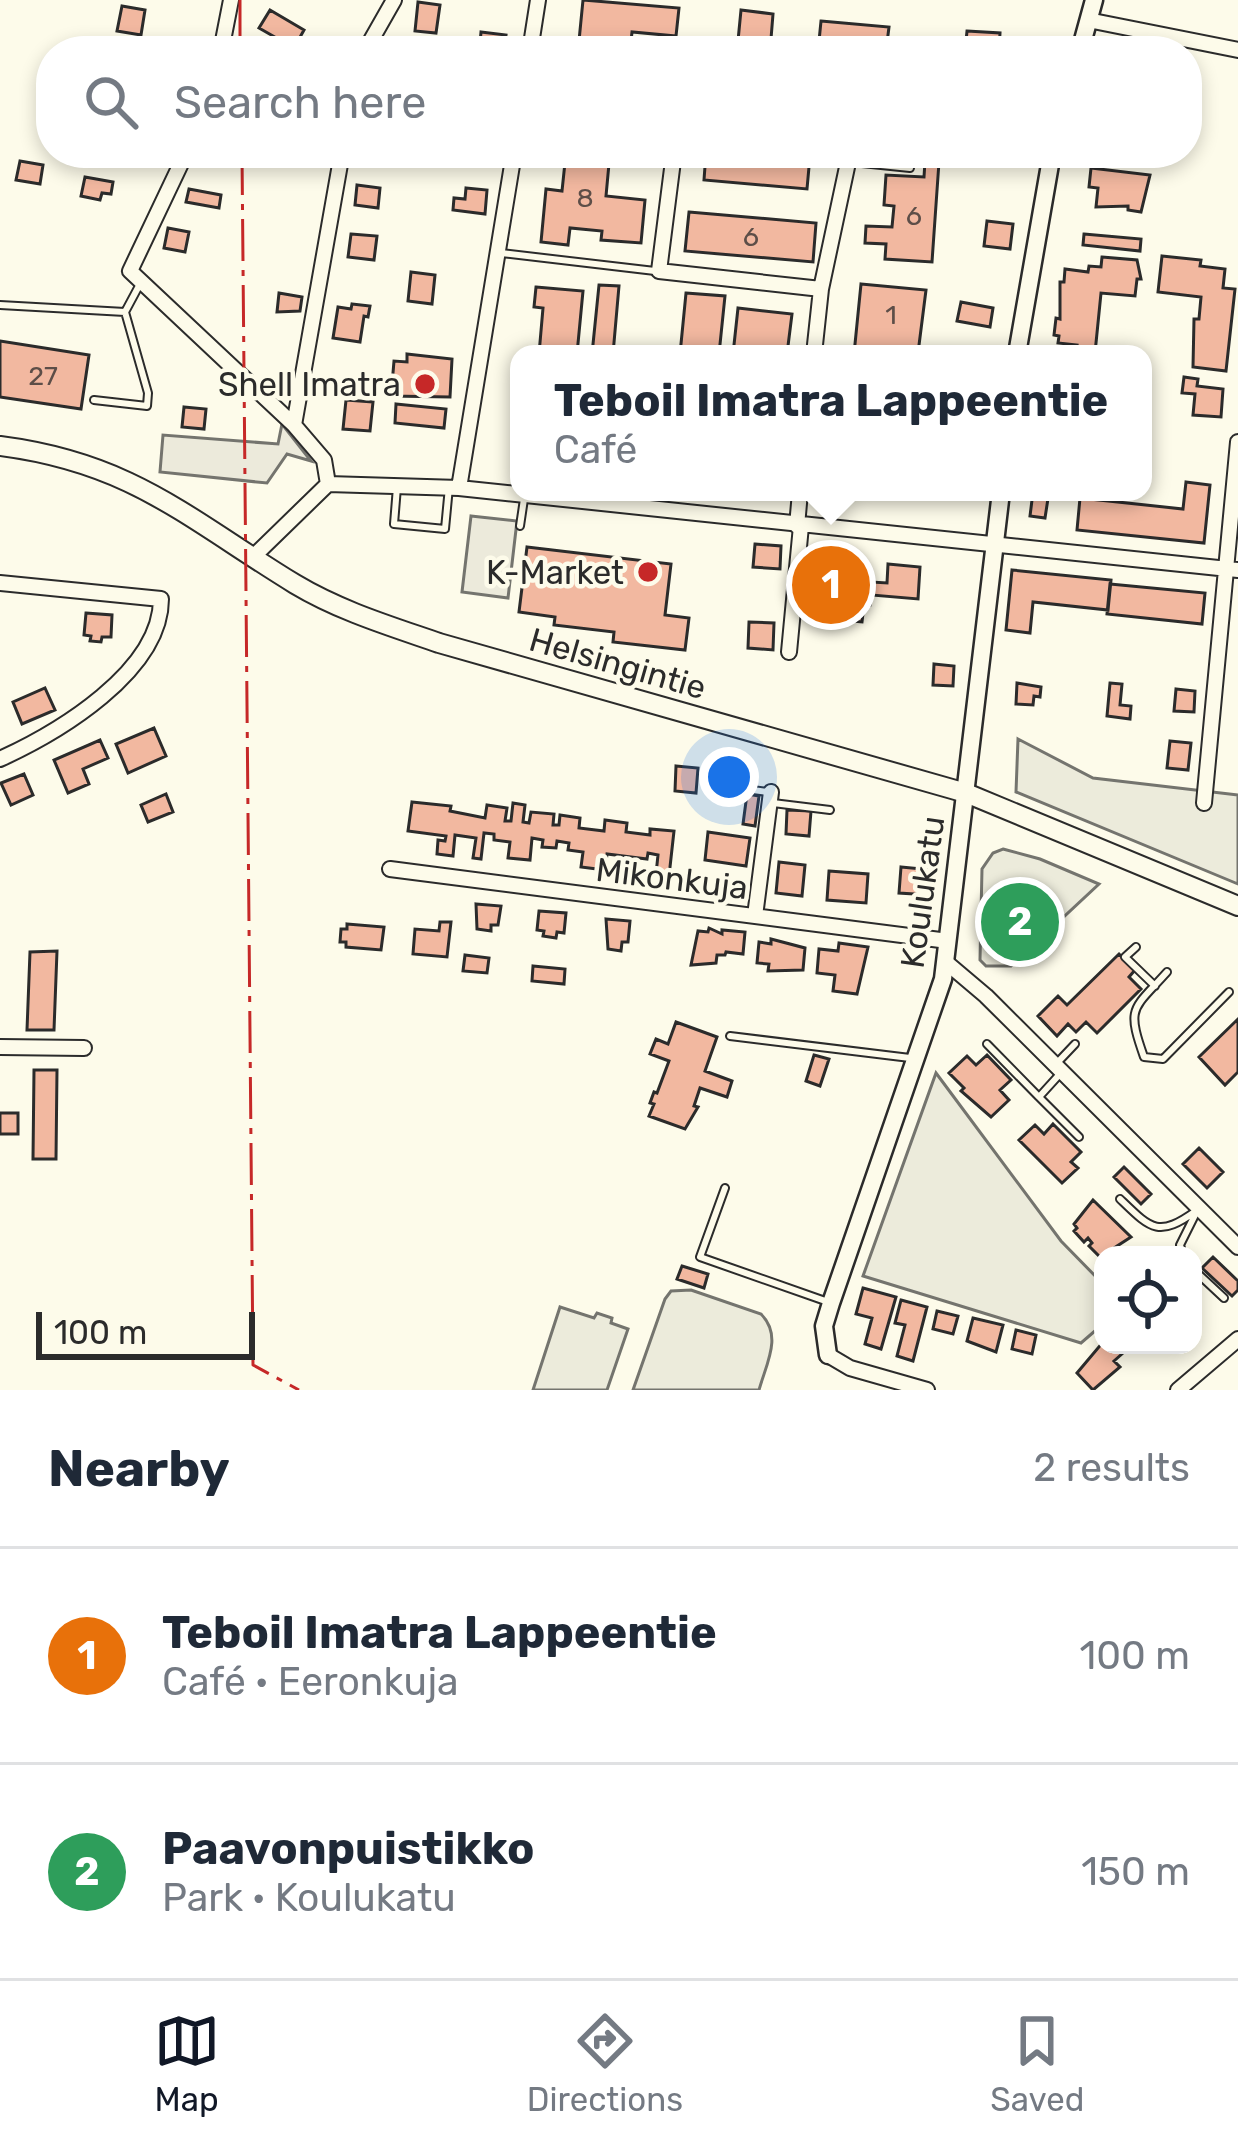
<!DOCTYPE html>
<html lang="en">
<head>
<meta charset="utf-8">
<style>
	:root { --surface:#fff; --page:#f6f6f7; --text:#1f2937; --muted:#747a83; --line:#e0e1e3; --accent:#111827 }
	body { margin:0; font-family:Rubik,sans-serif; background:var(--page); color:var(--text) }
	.controls { position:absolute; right:36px; bottom:36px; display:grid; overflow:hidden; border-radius:24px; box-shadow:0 6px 18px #0003 }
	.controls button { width:108px; height:108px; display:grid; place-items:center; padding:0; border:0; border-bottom:3px solid var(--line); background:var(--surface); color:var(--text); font:60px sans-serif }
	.scale { position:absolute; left:36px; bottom:30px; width:219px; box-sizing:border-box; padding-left:12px; border:6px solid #2b2b2b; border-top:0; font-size:33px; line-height:42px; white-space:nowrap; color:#2b2b2b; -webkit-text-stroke:9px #fdfbea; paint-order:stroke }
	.you { position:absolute; left:729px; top:777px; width:42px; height:42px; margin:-30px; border:9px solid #fff; border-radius:50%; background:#1a73e8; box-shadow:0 0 0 18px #1a73e833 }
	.badge { display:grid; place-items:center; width:78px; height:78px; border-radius:50%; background:var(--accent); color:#fff; font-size:39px; font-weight:700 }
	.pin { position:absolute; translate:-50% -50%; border:6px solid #fff; box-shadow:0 3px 12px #0006 }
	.popup { position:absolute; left:510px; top:345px; width:642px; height:156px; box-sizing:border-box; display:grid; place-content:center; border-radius:24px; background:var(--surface); filter:drop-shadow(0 3px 9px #0005); font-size:39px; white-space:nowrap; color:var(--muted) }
	.popup b { font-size:45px; color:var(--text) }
	.popup::after { content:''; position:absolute; left:50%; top:100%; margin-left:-24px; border:24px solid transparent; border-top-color:var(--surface) }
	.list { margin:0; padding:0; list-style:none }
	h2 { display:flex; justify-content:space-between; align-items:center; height:156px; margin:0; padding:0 48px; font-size:51px }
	h2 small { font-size:39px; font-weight:400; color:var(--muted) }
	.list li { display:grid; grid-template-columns:78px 1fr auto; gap:36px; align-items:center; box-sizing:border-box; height:216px; padding:0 48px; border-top:3px solid var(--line) }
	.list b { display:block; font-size:45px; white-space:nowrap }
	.list p { margin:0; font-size:39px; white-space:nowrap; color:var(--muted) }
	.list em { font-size:39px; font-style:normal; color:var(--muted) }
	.icon { flex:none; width:66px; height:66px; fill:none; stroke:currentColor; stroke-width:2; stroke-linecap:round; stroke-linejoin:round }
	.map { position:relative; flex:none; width:1238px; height:1390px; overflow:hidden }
	.search { position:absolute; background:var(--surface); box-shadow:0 6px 18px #0003; left:36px; right:36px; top:36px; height:132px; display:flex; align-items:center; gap:30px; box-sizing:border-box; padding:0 42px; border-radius:48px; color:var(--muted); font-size:45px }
	.sheet { height:588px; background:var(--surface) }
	nav { display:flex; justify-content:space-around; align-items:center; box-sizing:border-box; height:168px; border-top:3px solid var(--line); background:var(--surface); font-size:33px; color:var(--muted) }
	nav a { display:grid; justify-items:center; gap:6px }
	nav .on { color:var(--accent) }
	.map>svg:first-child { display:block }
</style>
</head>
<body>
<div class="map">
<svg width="1238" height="1390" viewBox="0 0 1238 1390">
	<rect width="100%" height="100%" fill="#fdfbea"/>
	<!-- green -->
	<path fill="#ecebdb" stroke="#74746e" stroke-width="3" d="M 1018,739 L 1093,778 L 1238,795 L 1238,884 L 1016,792 Z
		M 1003,849 L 1040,859 L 1099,884 L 1011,966 L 986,966 L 980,960 L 982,869 L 993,853 Z
		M 936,1073 L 1061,1241 L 1103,1284 L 1103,1324 L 1081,1343 L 863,1276 Z
		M 691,1290 L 761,1314 C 783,1336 766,1364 759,1390 L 633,1390 L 665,1299 L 671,1291 Z
		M 560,1307 L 594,1318 L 597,1313 L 612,1318 L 611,1323 L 628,1329 L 607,1390 L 533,1390 Z"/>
	<!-- parking -->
	<path fill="#eceadb" stroke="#74746e" stroke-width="3" d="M 282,424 L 311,461 L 287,454 L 267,483 L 160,472 L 163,435 L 278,444 Z
		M 471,516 L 517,521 L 508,598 L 462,592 Z"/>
	<!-- building -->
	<path fill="#f2b8a0" stroke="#2b2b2b" stroke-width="3" d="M 583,0 L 679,8 L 676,36 L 632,32 L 630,51 L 578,51 Z
		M 418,2 L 440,5 L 436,33 L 415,31 Z
		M 122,6 L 145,10 L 141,35 L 117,31 Z
		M 270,10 L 304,30 L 294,48 L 259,28 Z
		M 741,10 L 773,14 L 770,51 L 737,51 Z
		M 821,21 L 889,27 L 886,51 L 818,51 Z
		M 967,31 L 1000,33 L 999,51 L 965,51 Z
		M 481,32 L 506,35 L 504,51 L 489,51 L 490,44 L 480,43 Z
		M 566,153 L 610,153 L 606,196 L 645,200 L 641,243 L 601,240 L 602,231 L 570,228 L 568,245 L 541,242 L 546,189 L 562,191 Z
		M 706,153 L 810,156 L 807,189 L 704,180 Z
		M 20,161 L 43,165 L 40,184 L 16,180 Z
		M 925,161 L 939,162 L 932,262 L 885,259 L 886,244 L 865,243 L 866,226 L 892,227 L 894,206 L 884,205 L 886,175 L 924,177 Z
		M 1091,168 L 1150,175 L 1141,212 L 1128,210 L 1128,206 L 1096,207 L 1098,188 L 1089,187 Z
		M 85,177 L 113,182 L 111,194 L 102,193 L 100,200 L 81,196 Z
		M 357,185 L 380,188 L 378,208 L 355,205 Z
		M 466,188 L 487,190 L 485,214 L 453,210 L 454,198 L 465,199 Z
		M 189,189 L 221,195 L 219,208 L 186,202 Z
		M 689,212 L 816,223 L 813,262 L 685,251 Z
		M 987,221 L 1013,224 L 1010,249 L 984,246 Z
		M 168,228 L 189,232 L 185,252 L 164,248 Z
		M 351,234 L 377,236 L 374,260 L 348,257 Z
		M 1084,234 L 1141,239 L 1140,251 L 1083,245 Z
		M 1162,256 L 1201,260 L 1200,266 L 1225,269 L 1223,288 L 1235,289 L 1226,371 L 1193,367 L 1194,319 L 1199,319 L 1201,297 L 1158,292 Z
		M 1102,257 L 1137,260 L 1141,279 L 1137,279 L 1135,296 L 1101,293 L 1095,353 L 1076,351 L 1077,345 L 1058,343 L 1059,336 L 1054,335 L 1056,318 L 1060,319 L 1060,282 L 1064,282 L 1065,269 L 1088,272 L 1089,266 L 1101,267 Z
		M 411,272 L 435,275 L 432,304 L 408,301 Z
		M 861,284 L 926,290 L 918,353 L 927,354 L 854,354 Z
		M 599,285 L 619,286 L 613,354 L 592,354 Z
		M 536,287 L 583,291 L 577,354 L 539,354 L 543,308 L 534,307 Z
		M 279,293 L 302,297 L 300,311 L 277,312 Z
		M 686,293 L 725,296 L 719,354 L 680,354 Z
		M 961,302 L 993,308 L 990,327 L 957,321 Z
		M 352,304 L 370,306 L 368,317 L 364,316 L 360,342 L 333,338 L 338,307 L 351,309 Z
		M 738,308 L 792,314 L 787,354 L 733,354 Z
		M 0,341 L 89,355 L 81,409 L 0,397 Z
		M 407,354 L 452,359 L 450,397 L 391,396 L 394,361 L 407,362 Z
		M 1184,377 L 1198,379 L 1197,386 L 1223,389 L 1221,417 L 1193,415 L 1195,394 L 1182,393 Z
		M 346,400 L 373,402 L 370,431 L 343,429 Z
		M 396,404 L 446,409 L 444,428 L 395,423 Z
		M 184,407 L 206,409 L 204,429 L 182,427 Z
		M 1186,482 L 1210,485 L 1204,543 L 1077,530 L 1080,498 L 1183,509 Z
		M 1033,492 L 1049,492 L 1045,518 L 1030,516 Z
		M 755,544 L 781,546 L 780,569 L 753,567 Z
		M 527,547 L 671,564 L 665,615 L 689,618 L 685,650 L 613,642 L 614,632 L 554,625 L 555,617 L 519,612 Z
		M 888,564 L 920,567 L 918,599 L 871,595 L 872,582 L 887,583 Z
		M 1012,570 L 1111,580 L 1108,610 L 1033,602 L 1030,633 L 1006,630 Z
		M 828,572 L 843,573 L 843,579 L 872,581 L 870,605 L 864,605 L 862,622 L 827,619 L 829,600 L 820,599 L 822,577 L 828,578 Z
		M 1110,584 L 1205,593 L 1202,624 L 1107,614 Z
		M 86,613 L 112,615 L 111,637 L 102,637 L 101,642 L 90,641 L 91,636 L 84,635 Z
		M 749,622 L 774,623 L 773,650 L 748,648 Z
		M 934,664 L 954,666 L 953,686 L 933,685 Z
		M 1017,683 L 1041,687 L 1040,697 L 1034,696 L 1033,705 L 1016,704 Z
		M 1110,683 L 1122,684 L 1120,705 L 1131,706 L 1130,719 L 1107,716 Z
		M 45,688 L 55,710 L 22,724 L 13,702 Z
		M 1176,689 L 1195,691 L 1194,712 L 1174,711 Z
		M 154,728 L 166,756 L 128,773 L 116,744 Z
		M 100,740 L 108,758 L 83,769 L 89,784 L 68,793 L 54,760 Z
		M 1170,741 L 1191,743 L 1188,770 L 1167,768 Z
		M 676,766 L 698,768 L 696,793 L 675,791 Z
		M 24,774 L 33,795 L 11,805 L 1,783 Z
		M 166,794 L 173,812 L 148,822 L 141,805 Z
		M 747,794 L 759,796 L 755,826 L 743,824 Z
		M 412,802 L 451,806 L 450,811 L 485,818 L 487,805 L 507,808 L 505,821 L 511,821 L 513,803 L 525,805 L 523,822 L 529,823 L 531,812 L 554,814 L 553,825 L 559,825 L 560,815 L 580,818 L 579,828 L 604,831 L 605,820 L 627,823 L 626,832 L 650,835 L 650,829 L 674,831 L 669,876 L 656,874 L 658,855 L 648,853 L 647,859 L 607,854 L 605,870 L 581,867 L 583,852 L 568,850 L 569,843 L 557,841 L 556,848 L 542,847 L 543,840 L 532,838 L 530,860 L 508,858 L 510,842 L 494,840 L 494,834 L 484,833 L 481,859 L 473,858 L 476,838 L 455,835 L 453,856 L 437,854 L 438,840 L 445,841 L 446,836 L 408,831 Z
		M 787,810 L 811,811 L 809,836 L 786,834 Z
		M 708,832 L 750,838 L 746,866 L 705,860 Z
		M 779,862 L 805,865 L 802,896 L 776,893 Z
		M 901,867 L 933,870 L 930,895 L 899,893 Z
		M 829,871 L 868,874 L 866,903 L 827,900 Z
		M 476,904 L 501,906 L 498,925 L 491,925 L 491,931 L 477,929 Z
		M 539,911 L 566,913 L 564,933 L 557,932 L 556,938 L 543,936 L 544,931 L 537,930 Z
		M 606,919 L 630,921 L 628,942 L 622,942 L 621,951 L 608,949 Z
		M 440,922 L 451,922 L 447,957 L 413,954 L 415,929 L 439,931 Z
		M 347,924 L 384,927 L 381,950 L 346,947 L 346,942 L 340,942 L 341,929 L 347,929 Z
		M 709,928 L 722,934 L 722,930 L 745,932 L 743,954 L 726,952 L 725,955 L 717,955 L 716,963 L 691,965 L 698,931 L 708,932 Z
		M 771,939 L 805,948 L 803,970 L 768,971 L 769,964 L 757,963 L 759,942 L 771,944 Z
		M 839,943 L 868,947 L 857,994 L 833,991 L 835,975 L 817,973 L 819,949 L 838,951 Z
		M 57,951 L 54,1030 L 27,1030 L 30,952 Z
		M 1119,954 L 1135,970 L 1129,977 L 1141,989 L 1097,1033 L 1086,1022 L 1076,1032 L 1068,1024 L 1057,1036 L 1038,1016 L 1058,996 L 1067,1005 Z
		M 465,955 L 489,958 L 487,973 L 463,971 Z
		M 533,966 L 565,969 L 564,984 L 532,981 Z
		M 1238,1019 L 1238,1072 L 1225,1085 L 1199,1057 Z
		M 676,1022 L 717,1037 L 705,1071 L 732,1081 L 727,1097 L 700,1088 L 694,1106 L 698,1107 L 685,1129 L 649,1116 L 654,1104 L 650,1103 L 654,1092 L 657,1093 L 669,1061 L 650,1054 L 656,1039 L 668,1044 Z
		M 814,1055 L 829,1059 L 820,1086 L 806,1081 Z
		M 987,1055 L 1011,1080 L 1000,1090 L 1009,1100 L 991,1117 L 961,1091 L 964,1088 L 949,1073 L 967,1056 L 976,1065 Z
		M 34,1070 L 57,1070 L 56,1159 L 33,1159 Z
		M 0,1113 L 18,1113 L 18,1134 L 0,1134 Z
		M 1053,1124 L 1081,1152 L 1071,1162 L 1078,1168 L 1062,1183 L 1019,1140 L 1035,1125 L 1044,1134 Z
		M 1199,1148 L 1223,1172 L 1207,1188 L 1183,1164 Z
		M 1124,1167 L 1151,1194 L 1141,1204 L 1114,1177 Z
		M 1093,1200 L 1131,1237 L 1100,1257 L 1089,1246 L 1092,1243 L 1088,1238 L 1084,1242 L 1074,1231 L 1077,1228 L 1074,1224 Z
		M 1213,1257 L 1238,1281 L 1238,1290 L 1232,1296 L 1202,1268 Z
		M 682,1266 L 708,1274 L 704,1288 L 677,1279 Z
		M 863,1288 L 896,1297 L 881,1349 L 865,1344 L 872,1318 L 856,1314 Z
		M 901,1300 L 927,1307 L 913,1361 L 897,1356 L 905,1325 L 895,1323 Z
		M 937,1311 L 958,1316 L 953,1334 L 933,1329 Z
		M 973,1318 L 1003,1325 L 996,1352 L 967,1341 Z
		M 1016,1330 L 1036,1335 L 1032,1354 L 1012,1349 Z
		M 1103,1342 L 1103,1345 L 1132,1345 L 1114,1361 L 1120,1367 L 1093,1390 L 1077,1373 Z"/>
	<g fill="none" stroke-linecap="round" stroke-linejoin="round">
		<!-- service casing -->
		<g stroke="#2b2b2b" stroke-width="10">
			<path id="service" d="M 852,162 L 910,168
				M 501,253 L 655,271
				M 0,305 L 125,312
				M 94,400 L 147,406 L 148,393 L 125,312 L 140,284
				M 397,487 L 394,524 L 445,529 L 449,487
				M 520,526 L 524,499
				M 723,786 L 767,792
				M 773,803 L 830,810
				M 1136,947 L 1125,957 L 1155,986
				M 1167,972 C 1133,1010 1126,1006 1144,1057 L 1163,1059 L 1229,992
				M 730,1036 L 910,1058
				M 987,1044 L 1039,1097 L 1059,1075
				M 1057,1063 L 1075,1044
				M 1039,1097 L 1079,1137
				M 725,1188 L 700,1257 L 831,1303
				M 1120,1199 C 1151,1229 1158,1238 1196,1211
				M 1183,1255 L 1180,1245 L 1196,1213
				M 1193,1269 L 1224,1298"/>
		</g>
		<!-- minor casing -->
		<g stroke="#2b2b2b" stroke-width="18">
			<path id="minor" d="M 1088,20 L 1238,50
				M 221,51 L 231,0
				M 365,51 L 394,0
				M 530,51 L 538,0
				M 186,153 L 130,271 L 294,425 L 324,460 L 328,484
				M 674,153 L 659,271 L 821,289
				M 814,354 L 821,289 L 850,153
				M 294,425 L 342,153
				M 459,488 L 514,153
				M 797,526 L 800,492
				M 254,556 L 328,484 L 459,488 L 1238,570
				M 0,583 L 161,599 C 161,672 57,733 0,759
				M 789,652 L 801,526
				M 1204,803 L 1238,442
				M 390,869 L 948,941
				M 755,916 L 771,792
				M 947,963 L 986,996 L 1238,1247
				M 0,1047 L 84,1048
				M 828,1355 L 850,1368 L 927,1390
				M 1178,1390 L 1238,1339"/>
		</g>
		<!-- tertiary casing -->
		<g stroke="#2b2b2b" stroke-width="21">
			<path id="tertiary" d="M 1080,51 L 1094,0
				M 1017,354 L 1052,153
				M 828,1355 L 824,1326 L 831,1303 L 943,979 L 1001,492"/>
		</g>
		<!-- secondary casing -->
		<g stroke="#2b2b2b" stroke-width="22">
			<path id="secondary" d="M 0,446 C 132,463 187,518 295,584 C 340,611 390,626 439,643 L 966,793 L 1238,906"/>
		</g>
		<!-- service -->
		<use href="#service" stroke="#fdfbea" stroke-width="6"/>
		<!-- minor -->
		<use href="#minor" stroke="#fdfbea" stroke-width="14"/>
		<!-- tertiary -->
		<use href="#tertiary" stroke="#fdfbea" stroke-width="16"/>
		<!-- secondary -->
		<use href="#secondary" stroke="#fdfbea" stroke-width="18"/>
		<!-- power -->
		<path stroke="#c62828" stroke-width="3" stroke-dasharray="42 9 6 9" stroke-linecap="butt" d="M 240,0 L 240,51
			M 242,153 L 253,1365 L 299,1390"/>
	</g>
	<!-- markers -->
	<g fill="#c62828" stroke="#fdfbea" stroke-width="4.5">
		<circle cx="425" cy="384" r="12"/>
		<circle cx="648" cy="572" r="12"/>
	</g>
	<g text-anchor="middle" stroke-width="9" stroke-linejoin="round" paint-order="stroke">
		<!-- number labels -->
		<g font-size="27" fill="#5d4e48">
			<text x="585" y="207">8</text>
			<text x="914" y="225">6</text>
			<text x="751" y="246">6</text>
			<text x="891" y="324">1</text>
			<text x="43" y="385">27</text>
		</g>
		<!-- poi labels -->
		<g font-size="33" fill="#2b2b2b" stroke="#fdfbea" text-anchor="end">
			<text x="401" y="396">Shell Imatra</text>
			<text x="624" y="584">K-Market</text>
		</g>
		<!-- street labels -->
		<g font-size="33" fill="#2b2b2b" stroke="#fdfbea">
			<text transform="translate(618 663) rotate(16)" y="12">Helsingintie</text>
			<text transform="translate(672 878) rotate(7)" y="12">Mikonkuja</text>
			<text transform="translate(922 892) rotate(-82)" y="12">Koulukatu</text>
		</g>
	</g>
</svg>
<div class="controls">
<button><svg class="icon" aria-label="locate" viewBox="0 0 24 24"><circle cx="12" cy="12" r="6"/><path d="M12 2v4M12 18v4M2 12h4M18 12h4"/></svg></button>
</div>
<div class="scale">100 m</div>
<div class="you"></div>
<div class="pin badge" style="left:831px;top:585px;background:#e8710a">1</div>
<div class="popup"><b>Teboil Imatra Lappeentie</b>Café</div>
<div class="pin badge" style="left:1020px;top:922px;background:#2e9e5b">2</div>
<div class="search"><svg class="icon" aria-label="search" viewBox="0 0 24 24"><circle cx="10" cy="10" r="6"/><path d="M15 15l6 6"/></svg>Search here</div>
</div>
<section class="sheet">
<h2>Nearby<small>2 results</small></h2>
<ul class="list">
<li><span class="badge" style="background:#e8710a">1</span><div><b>Teboil Imatra Lappeentie</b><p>Café · Eeronkuja</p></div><em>100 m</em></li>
<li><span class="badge" style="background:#2e9e5b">2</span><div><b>Paavonpuistikko</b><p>Park · Koulukatu</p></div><em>150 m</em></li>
</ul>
</section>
<nav>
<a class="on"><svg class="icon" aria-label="map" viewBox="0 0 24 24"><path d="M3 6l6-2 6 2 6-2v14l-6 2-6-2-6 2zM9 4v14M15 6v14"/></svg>Map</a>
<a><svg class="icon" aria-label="directions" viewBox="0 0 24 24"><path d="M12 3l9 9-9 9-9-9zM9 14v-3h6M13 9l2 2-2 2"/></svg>Directions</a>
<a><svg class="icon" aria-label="saved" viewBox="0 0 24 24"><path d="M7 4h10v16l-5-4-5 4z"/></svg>Saved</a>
</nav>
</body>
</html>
